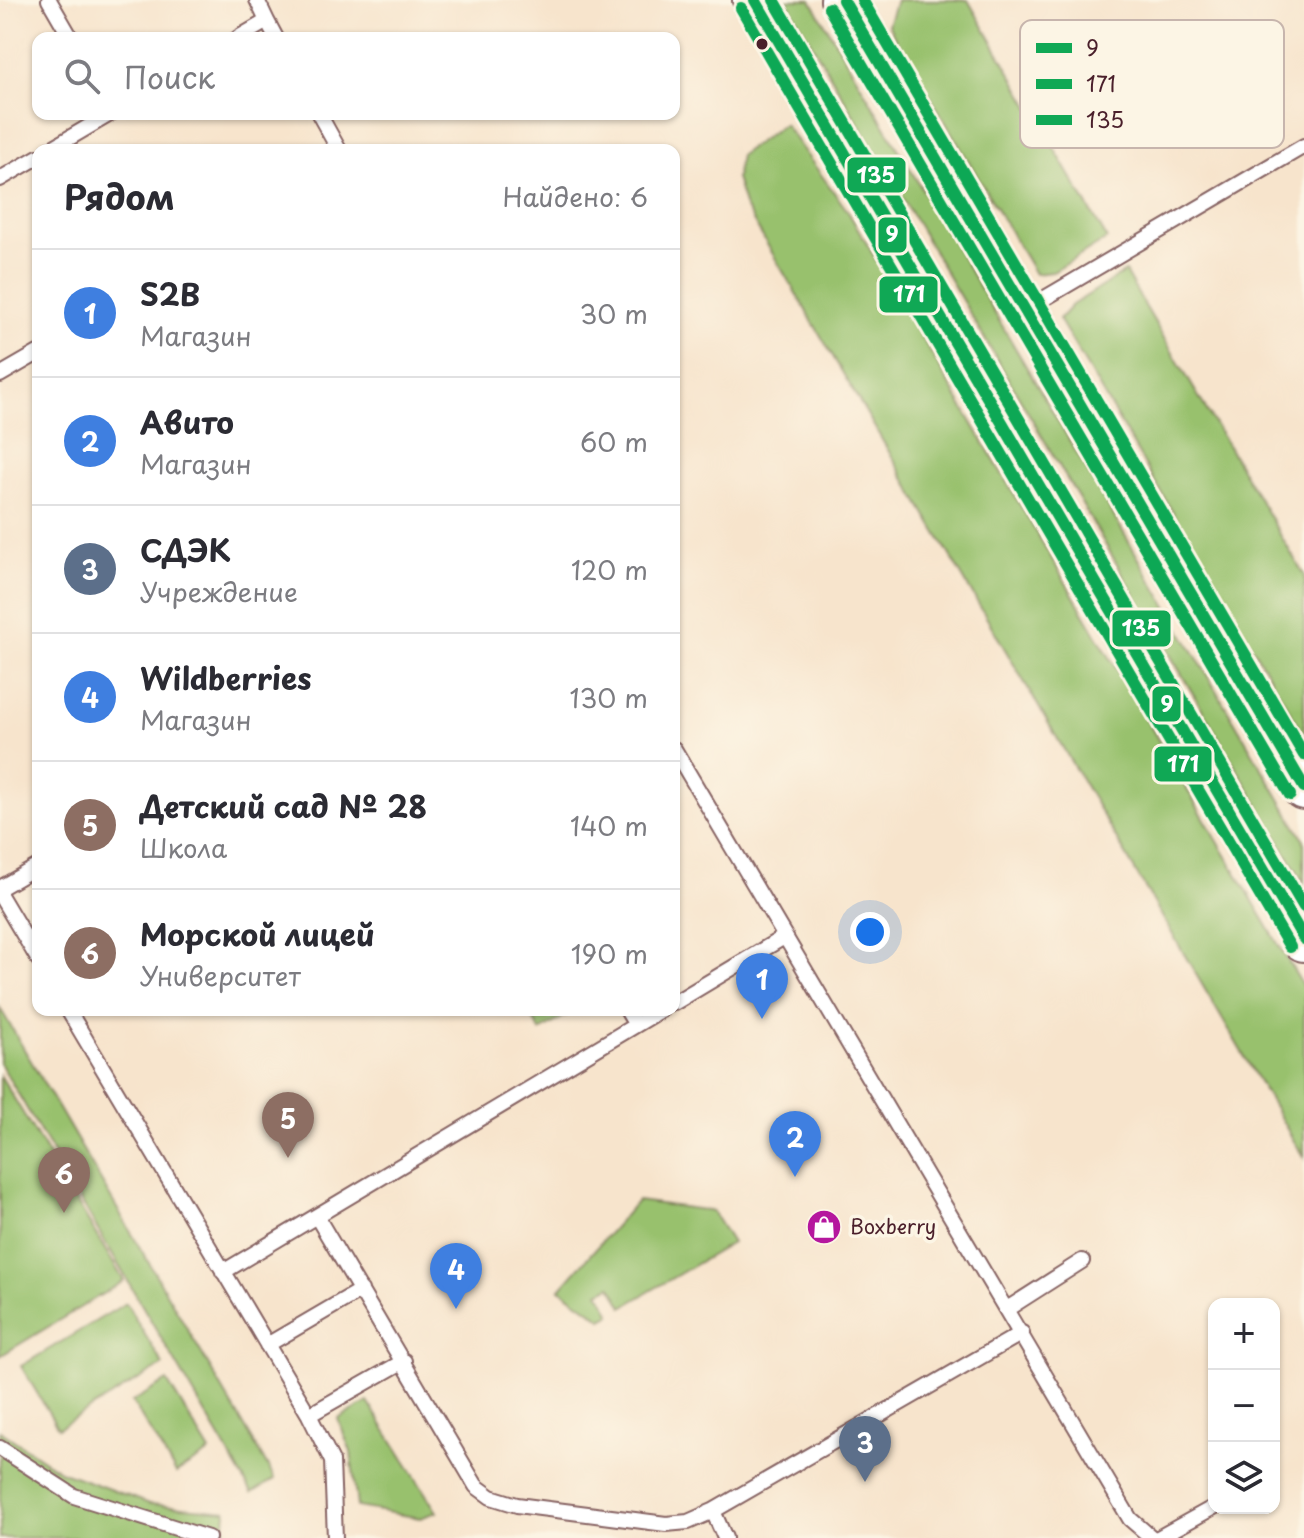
<!DOCTYPE html>
<html lang="ru">
<head>
<meta charset="utf-8">
<style>
	:root { --surface:#fff; --page:#f7f7f7; --text:#2b2b33; --muted:#7c7c81; --line:#e1e1e2; --accent:#b5179e }
	body { margin:0; font-family:"Playpen Sans",sans-serif; background:var(--page); color:var(--text) }
	.controls { position:absolute; right:24px; bottom:24px; display:grid; overflow:hidden; border-radius:16px; box-shadow:0 2px 6px #0004 }
	.controls button { width:72px; height:72px; display:grid; place-items:center; padding:0; border:0; border-bottom:2px solid var(--line); background:var(--surface); color:var(--text); font:40px sans-serif }
	.you { position:absolute; left:870px; top:932px; width:28px; height:28px; margin:-20px; border:6px solid #fff; border-radius:50%; background:#1a73e8; box-shadow:0 0 0 12px #1a73e833 }
	.badge { display:grid; place-items:center; width:52px; height:52px; border-radius:50%; background:var(--accent); color:#fff; font-size:26px; font-weight:700 }
	.pin { position:absolute; translate:-50% -66px; filter:drop-shadow(0 2px 4px #0008) }
	.pin::after { content:''; position:absolute; top:42px; width:28px; height:24px; background:inherit; clip-path:polygon(0 0,100% 0,50% 100%) }
	.list { margin:0; padding:0; list-style:none }
	h2 { display:flex; justify-content:space-between; align-items:center; height:104px; margin:0; padding:0 32px; font-size:34px }
	h2 small { font-size:26px; font-weight:400; color:var(--muted) }
	.list li { display:grid; grid-template-columns:52px 1fr auto; gap:24px; align-items:center; box-sizing:border-box; height:128px; padding:0 32px; border-top:2px solid var(--line) }
	.list b { display:block; font-size:30px; white-space:nowrap }
	.list p { margin:0; font-size:26px; white-space:nowrap; color:var(--muted) }
	.list em { font-size:26px; font-style:normal; color:var(--muted) }
	.icon { flex:none; width:44px; height:44px; fill:none; stroke:currentColor; stroke-width:2; stroke-linecap:round; stroke-linejoin:round }
	.map { position:relative; flex:none; width:1304px; height:1538px; overflow:hidden }
	.search { position:absolute; background:var(--surface); box-shadow:0 2px 6px #0004; left:32px; top:32px; width:648px; height:88px; display:flex; align-items:center; gap:20px; box-sizing:border-box; padding:0 28px; border-radius:16px; color:var(--muted); font-size:30px }
	.panel { position:absolute; background:var(--surface); box-shadow:0 2px 6px #0004; left:32px; top:144px; width:648px; height:872px; border-radius:16px }
	.map>svg:first-child { display:block }
</style>
</head>
<body>
<div class="map">
<svg width="1304" height="1538" viewBox="0 0 1304 1538">
	<rect width="100%" height="100%" fill="#fcf5e5"/>
	<filter id="ink" filterUnits="userSpaceOnUse"><feTurbulence type="fractalNoise" baseFrequency=".0125" numOctaves="2"/><feDisplacementMap in="SourceGraphic" scale="16" xChannelSelector="R" yChannelSelector="G"/><feConvolveMatrix kernelMatrix="1 2 1 2 8 2 1 2 1" color-interpolation-filters="sRGB"/></filter>
	<filter id="wash" filterUnits="userSpaceOnUse"><feTurbulence type="fractalNoise" baseFrequency=".006" numOctaves="4" result="noise"/><feDisplacementMap in="SourceGraphic" scale="32" xChannelSelector="R" yChannelSelector="G"/><feGaussianBlur stdDeviation="1.8" result="paint"/><feColorMatrix in="noise" values="0 0 0 0 0 0 0 0 0 0 0 0 0 0 0 0 0 1.4 0 .05"/><feComposite in="paint" operator="in"/></filter>
	<g filter="url(#wash)">
		<rect width="100%" height="100%" fill="#f7e4cc"/>
		<!-- green -->
		<path fill="#98c16d" stroke="#71704c" stroke-width="2" d="M 786,0 L 811,0 L 1304,840 L 1304,883 Z
			M 896,0 L 968,0 L 1107,239 L 1053,272 L 1035,274 L 888,25 Z
			M 784,124 L 847,210 L 1304,988 L 1304,1158 L 744,205 L 736,178 L 740,155 Z
			M 1125,272 L 1304,575 L 1304,735 L 1059,319 L 1072,305 Z
			M 0,1008 L 275,1479 L 252,1493 L 0,1063 Z
			M 528,1010 L 575,1010 L 540,1031 Z
			M 0,1075 L 124,1281 L 0,1356 Z
			M 637,1201 L 712,1211 L 732,1243 L 623,1307 L 611,1286 L 599,1292 L 611,1314 L 602,1319 L 560,1289 Z
			M 126,1303 L 163,1365 L 58,1428 L 21,1366 Z
			M 167,1381 L 210,1452 L 176,1473 L 132,1402 Z
			M 368,1402 L 437,1512 L 420,1518 L 357,1507 L 351,1452 L 338,1419 Z
			M 0,1431 L 60,1471 L 150,1504 L 226,1511 L 224,1538 L 0,1538 Z"/>
	</g>
	<g filter="url(#ink)">
		<g fill="none" stroke-linecap="round" stroke-linejoin="round">
			<!-- service casing -->
			<g stroke="#876463" stroke-width="18">
				<path id="service" d="M 49,0 L 71,38
					M 257,0 L 267,21
					M 238,38 L 267,21 L 276,38
					M 319,114 L 339,150
					M 49,150 L 110,114
					M 0,179 L 38,157
					M 1028,308 L 1304,146
					M 0,375 L 38,353
					M 674,749 L 1130,1519 L 1152,1538
					M 0,888 L 38,866
					M 0,895 L 38,959
					M 674,1003 L 784,937
					M 68,1010 L 309,1415 L 332,1461 L 335,1538
					M 627,1010 L 636,1025
					M 317,1217 L 476,1486 L 491,1497 L 517,1505 L 666,1524 L 688,1522 L 713,1511 L 1022,1333
					M 223,1272 L 661,1010
					M 1007,1309 L 1082,1261
					M 267,1345 L 361,1290
					M 309,1415 L 404,1361
					M 0,1448 L 74,1496 L 208,1538
					M 713,1511 L 725,1538
					M 1158,1538 L 1214,1507"/>
			</g>
			<!-- primary casing -->
			<g stroke="#876463" stroke-width="48">
				<path id="primary" d="M 755,0 L 1304,939
					M 843,0 L 1304,787"/>
			</g>
			<!-- service -->
			<use href="#service" stroke="#fff" stroke-width="14"/>
			<!-- primary -->
			<use href="#primary" stroke="#fff" stroke-width="44"/>
			<!-- bus-1 casing -->
			<g stroke="#fcf5e5" stroke-width="18">
				<path id="bus-1" d="M 755,0 L 1304,939
					M 843,0 L 1304,787"/>
			</g>
			<!-- bus-2 casing -->
			<g stroke="#fcf5e5" stroke-width="18">
				<path id="bus-2" d="M 741,8 L 1290,947
					M 829,8 L 1290,795"/>
			</g>
			<!-- bus-3 casing -->
			<g stroke="#fcf5e5" stroke-width="18">
				<path id="bus-3" d="M 774,0 L 1304,907
					M 862,0 L 1304,755"/>
			</g>
			<!-- bus-1 -->
			<use href="#bus-1" stroke="#10a855" stroke-width="12"/>
			<!-- bus-2 -->
			<use href="#bus-2" stroke="#10a855" stroke-width="12"/>
			<!-- bus-3 -->
			<use href="#bus-3" stroke="#10a855" stroke-width="12"/>
		</g>
	</g>
	<!-- icons -->
	<defs>
		<g id="shop-disc" transform="scale(1.8)"><circle r="9.5" fill="#b5179e" stroke="#fcf5e5"/><path d="M-5-2.5h2.3a2.7 3.5 0 0 1 5.4 0H5L5.5 6h-11ZM-1.5-2.5h3a1.5 2.3 0 0 0-3 0Z" fill="#fff"/></g>
	</defs>
	<g fill-rule="evenodd">
		<use href="#shop-disc" x="824" y="1227"/>
	</g>
	<!-- markers -->
	<circle fill="#4a1f2b" stroke="#fcf5e5" stroke-width="3" cx="762" cy="44" r="7"/>
	<g text-anchor="middle" stroke-width="7" stroke-linejoin="round" paint-order="stroke">
		<!-- poi labels -->
		<g font-size="20" fill="#4a1f2b" stroke="#fcf5e5" text-anchor="start">
			<text x="850" y="1234">Boxberry</text>
		</g>
	</g>
	<!-- legend -->
	<rect x="1020" y="20" width="264" height="128" rx="12" fill="#fcf5e5" stroke="#c7b5ad" stroke-width="2"/>
	<rect x="1036" y="43" width="36" height="10" fill="#10a855"/>
	<rect x="1036" y="79" width="36" height="10" fill="#10a855"/>
	<rect x="1036" y="115" width="36" height="10" fill="#10a855"/>
	<g font-size="22" fill="#4a1f2b">
		<text x="1086" y="56">9</text>
		<text x="1086" y="92">171</text>
		<text x="1086" y="128">135</text>
	</g>
	<g stroke="#fcf5e5" stroke-width="3">
		<rect x="846" y="156" width="61" height="38" rx="8" fill="#10a855"/>
		<rect x="877" y="216" width="31" height="38" rx="8" fill="#10a855"/>
		<rect x="878" y="275" width="61" height="39" rx="8" fill="#10a855"/>
		<rect x="1111" y="609" width="61" height="39" rx="8" fill="#10a855"/>
		<rect x="1151" y="685" width="31" height="38" rx="8" fill="#10a855"/>
		<rect x="1153" y="745" width="60" height="38" rx="8" fill="#10a855"/>
	</g>
	<g font-size="22" text-anchor="middle" font-weight="bold" fill="#fff">
		<text x="876" y="183">135</text>
		<text x="892" y="242">9</text>
		<text x="909" y="302">171</text>
		<text x="1141" y="636">135</text>
		<text x="1167" y="712">9</text>
		<text x="1183" y="772">171</text>
	</g>
</svg>
<div class="controls">
<button>+</button>
<button>−</button>
<button><svg class="icon" aria-label="layers" viewBox="0 0 24 24"><path d="M12 4l9 5-9 5-9-5zM3 14l9 5 9-5"/></svg></button>
</div>
<div class="you"></div>
<div class="pin badge" style="left:762px;top:1019px;background:#3f7fe0">1</div>
<div class="pin badge" style="left:795px;top:1177px;background:#3f7fe0">2</div>
<div class="pin badge" style="left:865px;top:1482px;background:#5c6f8a">3</div>
<div class="pin badge" style="left:456px;top:1309px;background:#3f7fe0">4</div>
<div class="pin badge" style="left:288px;top:1158px;background:#8d6e63">5</div>
<div class="pin badge" style="left:64px;top:1213px;background:#8d6e63">6</div>
<div class="search"><svg class="icon" aria-label="search" viewBox="0 0 24 24"><circle cx="10" cy="10" r="6"/><path d="M15 15l6 6"/></svg>Поиск</div>
<section class="panel">
<h2>Рядом<small>Найдено: 6</small></h2>
<ul class="list">
<li><span class="badge" style="background:#3f7fe0">1</span><div><b>S2B</b><p>Магазин</p></div><em>30 m</em></li>
<li><span class="badge" style="background:#3f7fe0">2</span><div><b>Авито</b><p>Магазин</p></div><em>60 m</em></li>
<li><span class="badge" style="background:#5c6f8a">3</span><div><b>СДЭК</b><p>Учреждение</p></div><em>120 m</em></li>
<li><span class="badge" style="background:#3f7fe0">4</span><div><b>Wildberries</b><p>Магазин</p></div><em>130 m</em></li>
<li><span class="badge" style="background:#8d6e63">5</span><div><b>Детский сад № 28</b><p>Школа</p></div><em>140 m</em></li>
<li><span class="badge" style="background:#8d6e63">6</span><div><b>Морской лицей</b><p>Университет</p></div><em>190 m</em></li>
</ul>
</section>
</div>
</body>
</html>
